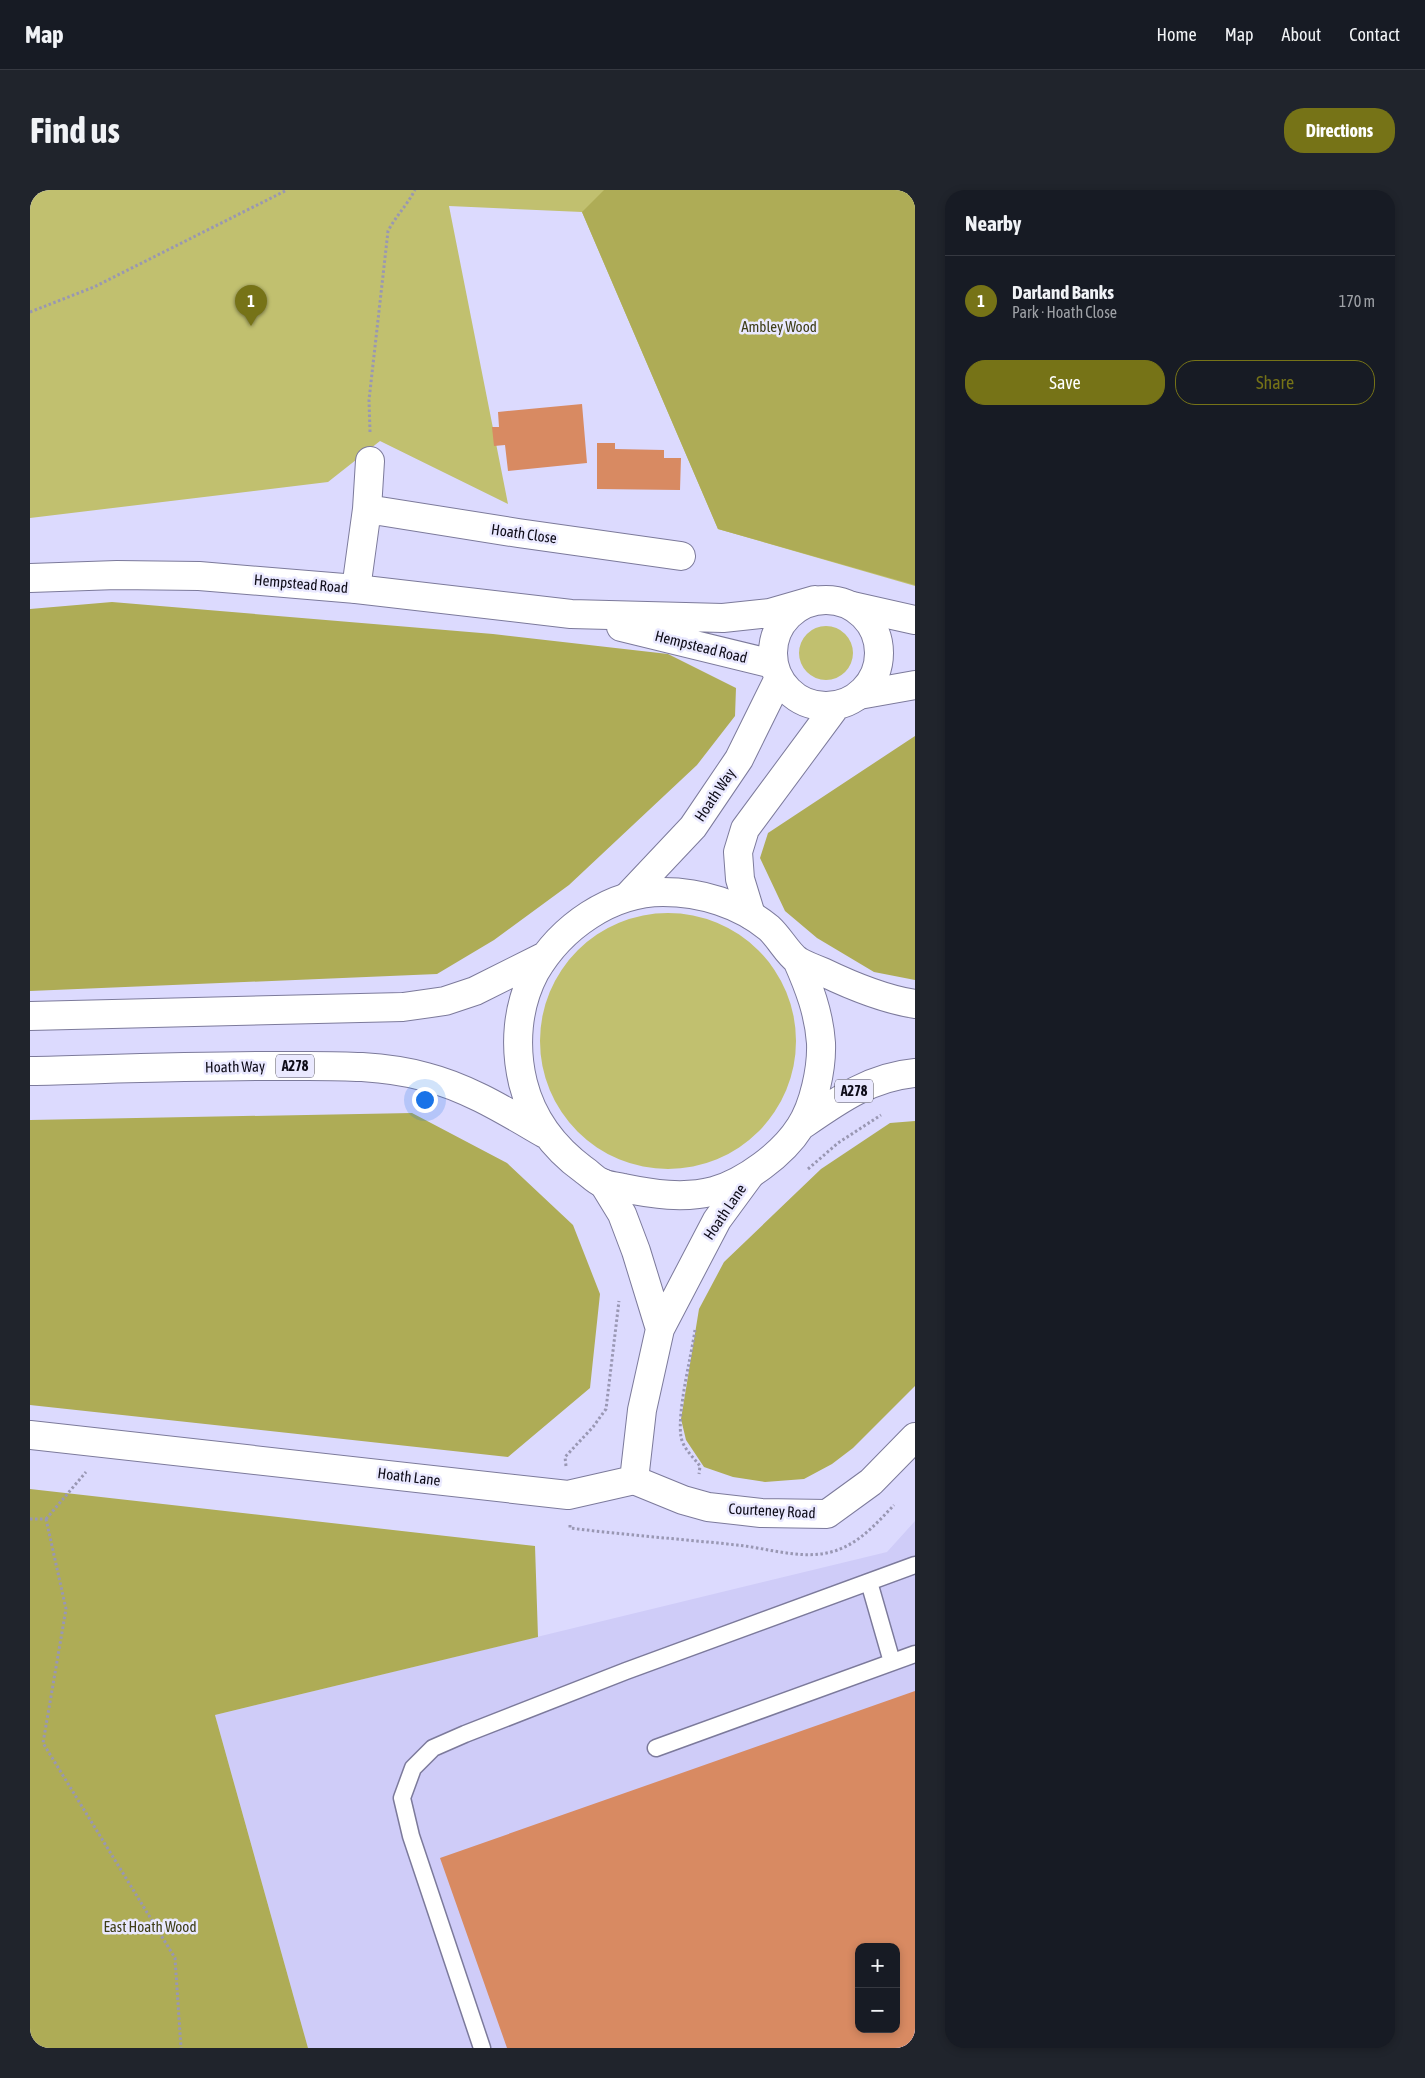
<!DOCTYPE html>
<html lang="en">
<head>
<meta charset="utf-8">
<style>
	:root { --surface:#171b24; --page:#20242c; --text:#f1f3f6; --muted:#9ea1a6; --line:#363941; --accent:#767317 }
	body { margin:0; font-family:"Asap Condensed",sans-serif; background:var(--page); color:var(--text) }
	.controls { position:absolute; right:15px; bottom:15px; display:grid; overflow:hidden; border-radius:10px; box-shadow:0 2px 8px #0003 }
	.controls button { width:45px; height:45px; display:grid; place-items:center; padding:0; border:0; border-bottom:1px solid var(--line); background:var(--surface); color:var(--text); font:25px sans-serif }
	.you { position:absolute; left:394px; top:909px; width:18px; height:18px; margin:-12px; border:4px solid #fff; border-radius:50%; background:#1a73e8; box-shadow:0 0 0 8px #1a73e833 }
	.badge { display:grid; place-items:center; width:32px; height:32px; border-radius:50%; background:var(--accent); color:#fff; font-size:16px; font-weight:700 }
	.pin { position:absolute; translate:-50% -41px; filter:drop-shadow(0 1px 2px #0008) }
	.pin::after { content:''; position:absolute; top:26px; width:18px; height:15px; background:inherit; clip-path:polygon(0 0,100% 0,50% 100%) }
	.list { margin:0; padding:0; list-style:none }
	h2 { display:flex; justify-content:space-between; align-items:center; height:65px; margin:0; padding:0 20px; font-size:21px }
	h2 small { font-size:16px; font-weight:400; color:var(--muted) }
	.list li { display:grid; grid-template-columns:32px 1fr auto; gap:15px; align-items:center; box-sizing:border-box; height:90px; padding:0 20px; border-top:1px solid var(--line) }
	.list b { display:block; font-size:19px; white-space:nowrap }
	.list p { margin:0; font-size:16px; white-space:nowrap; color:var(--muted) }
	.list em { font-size:16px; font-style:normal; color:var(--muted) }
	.actions { display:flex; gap:10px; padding:15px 20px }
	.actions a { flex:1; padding:11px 0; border:1px solid var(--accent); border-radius:20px; text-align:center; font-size:18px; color:var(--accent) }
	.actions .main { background:var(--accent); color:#fff }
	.map { position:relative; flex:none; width:885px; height:1858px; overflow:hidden; border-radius:20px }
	header { display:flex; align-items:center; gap:30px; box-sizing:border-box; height:70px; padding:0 25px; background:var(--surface); border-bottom:1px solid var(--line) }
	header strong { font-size:24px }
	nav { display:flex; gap:28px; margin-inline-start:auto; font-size:18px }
	.intro { display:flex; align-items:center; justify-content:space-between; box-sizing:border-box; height:120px; padding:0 30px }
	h1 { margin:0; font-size:35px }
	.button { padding:12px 22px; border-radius:20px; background:var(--accent); color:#fff; font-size:18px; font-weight:700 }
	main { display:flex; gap:30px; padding:0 30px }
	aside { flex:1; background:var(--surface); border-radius:20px; box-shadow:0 2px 8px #0003 }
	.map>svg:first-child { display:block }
</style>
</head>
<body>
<header>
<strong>Map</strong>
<nav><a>Home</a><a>Map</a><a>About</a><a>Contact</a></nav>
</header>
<div class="intro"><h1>Find us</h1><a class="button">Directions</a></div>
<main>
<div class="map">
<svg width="885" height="1858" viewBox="0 0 885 1858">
	<rect width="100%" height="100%" fill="#dcdafe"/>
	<!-- built -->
	<path fill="#cfccf8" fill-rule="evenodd" d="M 885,1331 L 885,1858 L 278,1858 L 185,1525 L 857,1362 ZM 829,1757 L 866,1757 L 866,1839 L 829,1839 Z"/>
	<!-- green -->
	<path fill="#c1c06f" d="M 0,0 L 885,0 L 885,396 L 688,339 L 552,22 L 419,16 L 478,314 L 350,251 L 298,292 L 0,328 Z
		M769 463a27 27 0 1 1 54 0a27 27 0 1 1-54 0Z
		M510 851a128 128 0 1 1 256 0a128 128 0 1 1-256 0Z"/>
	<!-- forest -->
	<path fill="#aeac56" d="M 574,0 L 885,0 L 885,395 L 688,339 L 552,22 Z
		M 82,412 L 463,444 L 638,464 L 706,498 L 705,526 L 667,575 L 539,695 L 464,750 L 407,784 L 0,801 L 0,419 Z
		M 885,546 L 885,790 L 844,782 L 787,748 L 755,721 L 730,668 L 738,643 Z
		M 382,923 L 477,973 L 543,1035 L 570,1104 L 560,1198 L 478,1267 L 0,1215 L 0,930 Z
		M 885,931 L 885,1196 L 823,1258 L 802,1274 L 774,1289 L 735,1292 L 703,1287 L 674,1277 L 656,1250 L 651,1229 L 669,1119 L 694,1072 L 791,979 L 860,933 Z
		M 0,1299 L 505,1356 L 508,1447 L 185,1525 L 278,1858 L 0,1858 Z"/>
	<!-- building -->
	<path fill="#d88a62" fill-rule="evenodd" d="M 552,214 L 557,273 L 478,281 L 475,255 L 464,256 L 462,237 L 469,237 L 468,222 Z
		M 567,253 L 585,253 L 585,259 L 634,260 L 634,268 L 651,268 L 650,300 L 567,299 Z
		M 885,1501 L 885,1858 L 477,1858 L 410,1668 ZM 829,1757 L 866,1757 L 866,1839 L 829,1839 Z"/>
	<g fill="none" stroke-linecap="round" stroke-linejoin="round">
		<!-- lane casing -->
		<g stroke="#7c7a9b" stroke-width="19">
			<path id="lane" d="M 839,1392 L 862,1472
				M 626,1558 L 885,1464
				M 452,1858 L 381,1646 L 372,1608 L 383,1578 L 403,1558 L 435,1544 L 596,1481 L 885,1375"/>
		</g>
		<!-- street casing -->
		<g stroke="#7c7a9b" stroke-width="30">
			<path id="street" d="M 337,319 L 488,343 L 651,366
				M 326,399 L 337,319 L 340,271
				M 822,416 L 885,430
				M 829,505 L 885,495
				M 604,1290 L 653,1310 L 678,1317 L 731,1323 L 797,1324 L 841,1292 L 885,1247"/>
		</g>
		<!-- secondary casing -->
		<g stroke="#7c7a9b" stroke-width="30">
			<path id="secondary" d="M 0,388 L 87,385 L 169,386 L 326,399 L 541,424 L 693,428 L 740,423 L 785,410
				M743 463a53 53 0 1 1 106 0a53 53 0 1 1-106 0Z
				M 591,437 L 743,474
				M 598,706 L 663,637 L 709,569 L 749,488
				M 721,725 L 710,689 L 708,662 L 715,639 L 806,516
				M 573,993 L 592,1024 L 606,1061 L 630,1139
				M 0,1245 L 538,1305 L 604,1290 L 612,1220 L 630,1139 L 687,1030 L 720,985"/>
		</g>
		<!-- primary casing -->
		<g stroke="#7c7a9b" stroke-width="30">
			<path id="primary" d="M 767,770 C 779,797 789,823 791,853 C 792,878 784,916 770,937 C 753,964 715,992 684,1001 C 654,1009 622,1004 593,998 C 586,996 578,996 572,993 C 565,990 560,984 554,980 C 524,958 502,929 493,893 C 484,856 487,816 505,782 C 531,737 581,702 633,702 C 671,702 710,714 739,738 C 750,748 757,763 768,771 C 775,775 785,779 793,782 C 822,796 853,809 885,814
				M 0,826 L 373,817 L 415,811 L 445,801 L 515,766
				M 0,881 C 83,879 166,876 250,876 C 298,876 349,874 396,887 C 439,898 477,922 515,944
				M 771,936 C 807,911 840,887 885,883"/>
		</g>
		<!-- path -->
		<path stroke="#9997b3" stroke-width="3" stroke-dasharray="2.5 2.5" stroke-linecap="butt" d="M 0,122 L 64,97 L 257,0
			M 340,242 L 339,210 L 358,41 C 366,26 377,15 385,0
			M 778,979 L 808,953 L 851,925
			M 665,1140 C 661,1168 647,1221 651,1247 C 653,1258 663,1267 670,1276 L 669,1284
			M 536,1276 L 535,1267 L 563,1237 L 576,1219 L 589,1111
			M 0,1329 L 16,1329
			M 16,1329 L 36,1419 L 13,1553 L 145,1768 L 151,1858
			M 16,1329 L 56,1282
			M 540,1335 L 540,1338 C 595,1345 651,1349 707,1355 C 737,1358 771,1370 801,1362 C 828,1355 846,1334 864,1315"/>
		<!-- lane -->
		<use href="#lane" stroke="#fff" stroke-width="16"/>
		<!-- street -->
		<use href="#street" stroke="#fff" stroke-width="28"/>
		<!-- secondary -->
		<use href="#secondary" stroke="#fff" stroke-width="28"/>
		<!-- primary -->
		<use href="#primary" stroke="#fff" stroke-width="28"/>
	</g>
	<g text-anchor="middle" stroke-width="5" stroke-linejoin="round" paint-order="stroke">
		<!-- shield labels -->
		<g fill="#eae9ff" stroke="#504e5d" stroke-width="1">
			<rect x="246" y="864.5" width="38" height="23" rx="4"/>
			<rect x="805" y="889.5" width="38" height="23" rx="4"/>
		</g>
		<g font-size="14" font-weight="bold" fill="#0e0c18">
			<text x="265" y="881">A278</text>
			<text x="824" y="906">A278</text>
		</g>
		<!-- park labels -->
		<g font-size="15" fill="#3e3e18" stroke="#eae9ff">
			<text x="749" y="142">Ambley Wood</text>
			<text x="120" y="1742">East Hoath Wood</text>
		</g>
		<!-- street labels -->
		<g font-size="15" fill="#0e0c18" stroke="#eae9ff">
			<text transform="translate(494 344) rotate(8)" y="5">Hoath Close</text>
			<text transform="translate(271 394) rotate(5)" y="5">Hempstead Road</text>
			<text transform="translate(671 457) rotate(14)" y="5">Hempstead Road</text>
			<text transform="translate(685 605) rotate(-56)" y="5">Hoath Way</text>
			<text transform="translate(205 877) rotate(-1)" y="5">Hoath Way</text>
			<text transform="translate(695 1022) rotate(-56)" y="5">Hoath Lane</text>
			<text transform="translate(379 1287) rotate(7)" y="5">Hoath Lane</text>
			<text transform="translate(742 1321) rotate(3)" y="5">Courteney Road</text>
		</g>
	</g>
</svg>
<div class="controls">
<button>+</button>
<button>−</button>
</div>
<div class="you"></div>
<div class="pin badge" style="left:221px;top:136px">1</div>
</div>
<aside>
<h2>Nearby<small></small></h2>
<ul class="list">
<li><span class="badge">1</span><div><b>Darland Banks</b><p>Park · Hoath Close</p></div><em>170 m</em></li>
</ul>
<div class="actions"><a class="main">Save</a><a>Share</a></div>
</aside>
</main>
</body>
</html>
